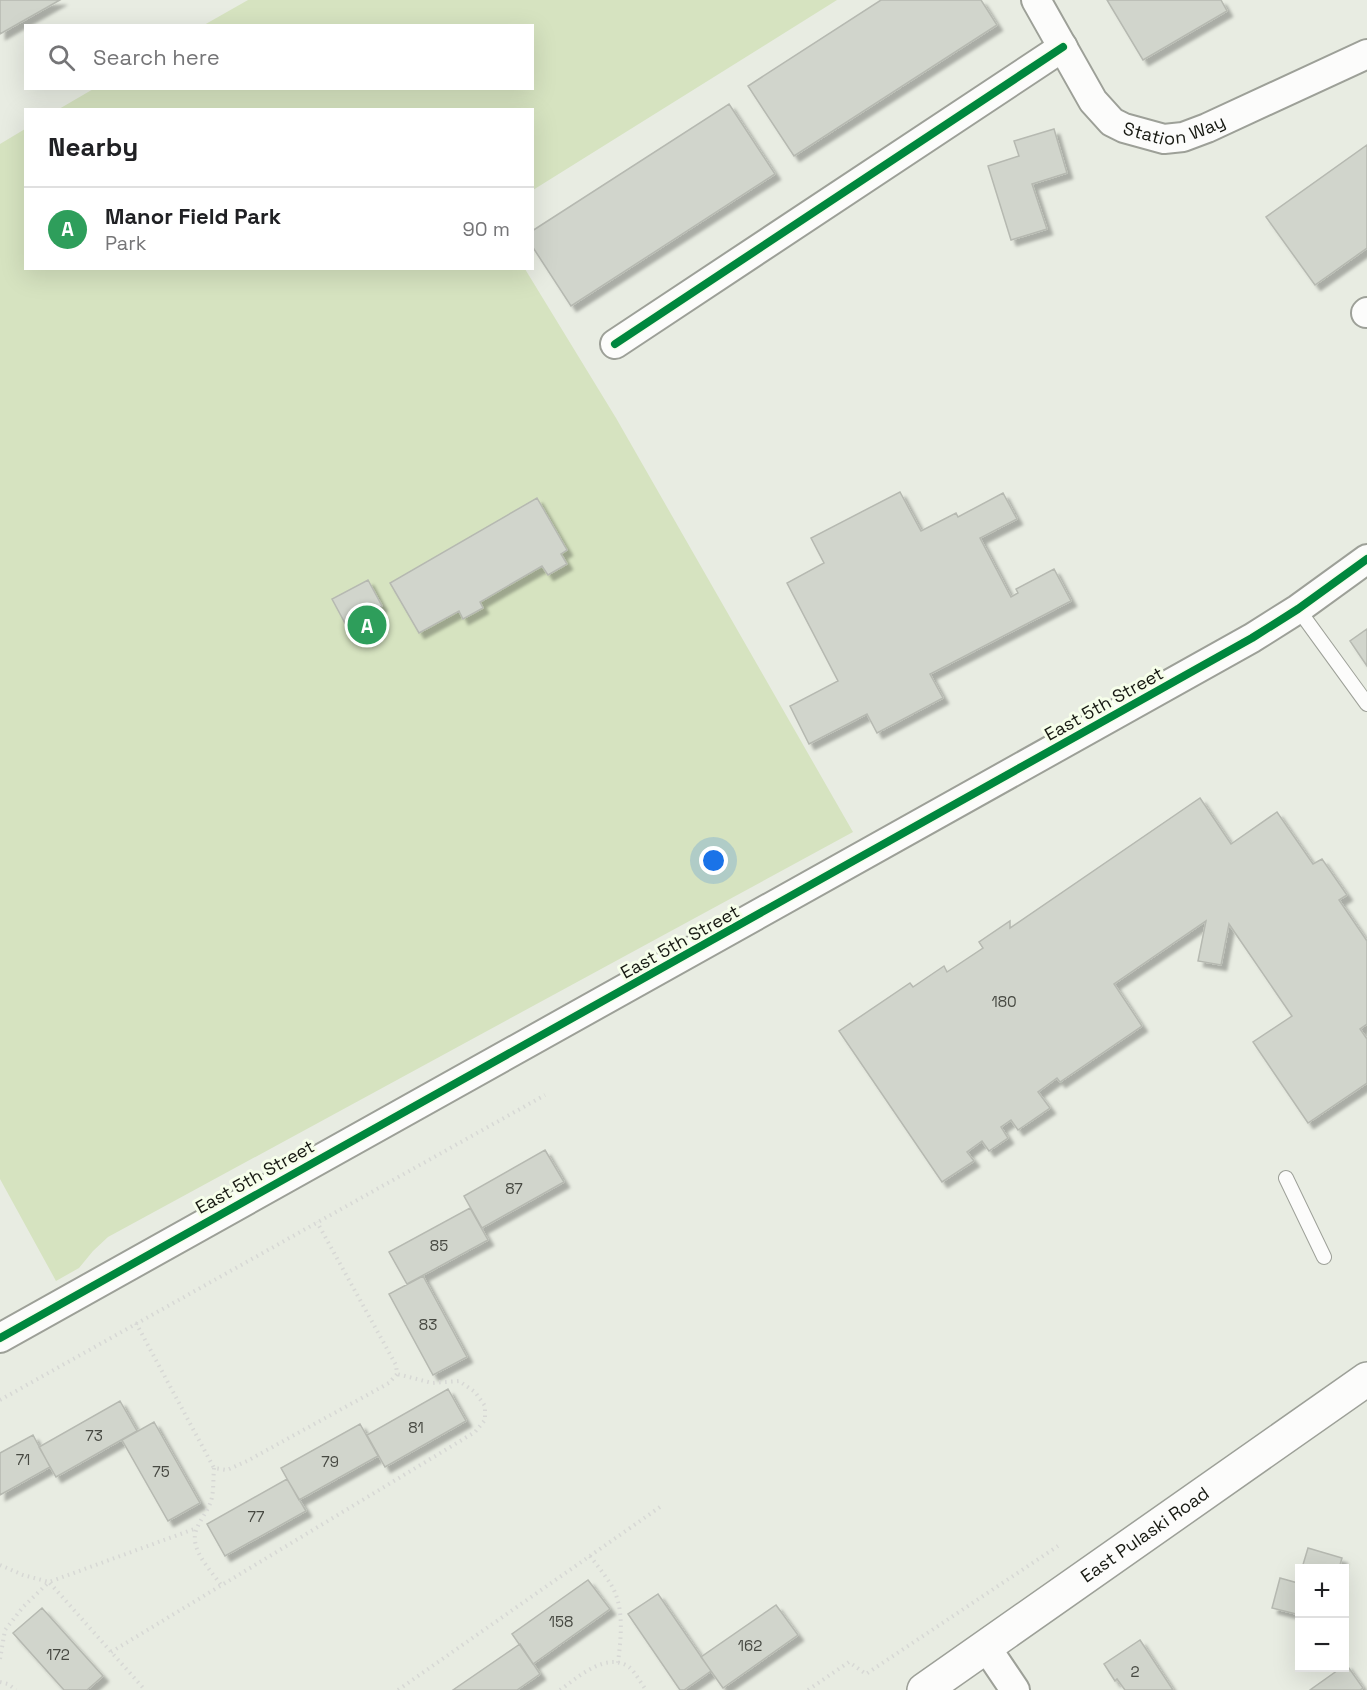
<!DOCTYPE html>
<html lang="en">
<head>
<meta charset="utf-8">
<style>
	:root { --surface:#fff; --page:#f2f2f2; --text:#202124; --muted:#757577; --line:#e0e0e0; --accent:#60625a }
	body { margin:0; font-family:"Space Grotesk",sans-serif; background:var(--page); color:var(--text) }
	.controls { position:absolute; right:18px; bottom:18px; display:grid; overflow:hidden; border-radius:0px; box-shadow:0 6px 24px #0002 }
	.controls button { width:54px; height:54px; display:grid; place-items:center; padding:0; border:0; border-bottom:2px solid var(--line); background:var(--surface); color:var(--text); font:30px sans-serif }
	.you { position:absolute; left:714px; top:861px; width:21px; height:21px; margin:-15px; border:4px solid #fff; border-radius:50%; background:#1a73e8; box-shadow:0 0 0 9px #1a73e833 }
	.badge { display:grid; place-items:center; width:39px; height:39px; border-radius:50%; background:var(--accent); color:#fff; font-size:20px; font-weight:700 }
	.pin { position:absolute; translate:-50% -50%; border:3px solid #fff; box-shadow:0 2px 6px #0006 }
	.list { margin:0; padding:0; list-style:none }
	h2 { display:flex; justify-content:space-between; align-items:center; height:78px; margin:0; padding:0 24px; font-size:26px }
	h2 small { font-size:20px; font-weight:400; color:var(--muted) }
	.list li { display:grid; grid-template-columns:39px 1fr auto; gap:18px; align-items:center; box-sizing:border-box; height:84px; padding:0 24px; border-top:2px solid var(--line) }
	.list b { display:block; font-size:22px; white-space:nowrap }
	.list p { margin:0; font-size:20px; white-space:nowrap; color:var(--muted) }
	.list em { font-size:20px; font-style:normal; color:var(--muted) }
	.icon { flex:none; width:33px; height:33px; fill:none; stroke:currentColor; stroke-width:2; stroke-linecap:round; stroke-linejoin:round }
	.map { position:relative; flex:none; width:1367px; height:1690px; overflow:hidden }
	.search { position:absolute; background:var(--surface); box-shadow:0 6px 24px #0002; left:24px; top:24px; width:510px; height:66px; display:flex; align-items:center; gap:15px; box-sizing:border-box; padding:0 21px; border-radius:0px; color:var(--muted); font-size:22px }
	.panel { position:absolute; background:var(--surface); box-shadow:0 6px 24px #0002; left:24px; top:108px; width:510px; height:162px; border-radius:0px }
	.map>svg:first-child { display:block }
</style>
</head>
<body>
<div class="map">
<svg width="1367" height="1690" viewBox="0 0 1367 1690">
	<defs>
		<filter id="shadow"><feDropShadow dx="5.5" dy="5.5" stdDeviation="1.5" flood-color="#0004"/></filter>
	</defs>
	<rect width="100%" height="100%" fill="#e8ece2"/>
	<!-- green -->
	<path fill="#d6e3c0" d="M 248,0 L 837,0 L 533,190 L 532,110 L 59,109 L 95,88 L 532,88 L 532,26 L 204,25 Z
		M 25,129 L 26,268 L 525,269 L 616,418 L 853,832 L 108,1237 L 93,1251 L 79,1268 L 56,1281 L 0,1179 L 0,144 Z"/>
	<!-- building -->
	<path fill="#d1d5cc" stroke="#b6b9b1" stroke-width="1.5" filter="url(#shadow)" d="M 0,0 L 60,0 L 0,34 Z
		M 881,0 L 981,0 L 997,25 L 794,156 L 748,86 Z
		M 1107,0 L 1221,0 L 1227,11 L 1143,60 Z
		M 729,104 L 775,174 L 571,306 L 532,246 L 532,231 Z
		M 1054,129 L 1067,173 L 1032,184 L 1047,229 L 1011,240 L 988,166 L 1019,156 L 1014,141 Z
		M 1367,145 L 1367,248 L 1315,285 L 1266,217 Z
		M 900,492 L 921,531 L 956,513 L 958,517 L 1003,493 L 1017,519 L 980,538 L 1011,597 L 1018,593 L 1016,589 L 1054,569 L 1071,601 L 930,674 L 943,698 L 877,733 L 867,714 L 809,744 L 790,706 L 838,681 L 787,583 L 824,563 L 811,538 Z
		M 537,498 L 567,550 L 561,554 L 567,564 L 548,575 L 542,566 L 480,602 L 483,608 L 463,619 L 459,611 L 419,633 L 390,583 Z
		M 368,580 L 382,606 L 346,625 L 332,599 Z
		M 1367,629 L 1367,666 L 1350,641 Z
		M 1200,798 L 1231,844 L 1277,812 L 1313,864 L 1322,859 L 1347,895 L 1339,900 L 1367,941 L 1367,1024 L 1360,1029 L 1367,1039 L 1367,1083 L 1308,1123 L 1253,1042 L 1292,1016 L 1229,924 L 1221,965 L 1198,961 L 1206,921 L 1114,984 L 1142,1026 L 1060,1082 L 1057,1078 L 1038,1092 L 1050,1108 L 1018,1130 L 1011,1120 L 1001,1127 L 1008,1138 L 989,1151 L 982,1141 L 967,1152 L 974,1161 L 942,1182 L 839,1031 L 910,983 L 913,987 L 944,966 L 947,972 L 983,948 L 979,942 L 1010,921 L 1010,928 Z
		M 545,1150 L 564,1182 L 482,1228 L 464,1196 Z
		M 470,1208 L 488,1240 L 407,1284 L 389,1252 Z
		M 423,1276 L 467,1357 L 433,1375 L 389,1294 Z
		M 448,1389 L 466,1421 L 385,1467 L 367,1435 Z
		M 120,1401 L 137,1431 L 56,1477 L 39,1447 Z
		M 154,1422 L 200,1503 L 168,1521 L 122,1440 Z
		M 360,1424 L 378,1456 L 299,1500 L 281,1468 Z
		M 33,1435 L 50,1467 L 0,1495 L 0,1453 Z
		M 287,1479 L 306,1511 L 225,1556 L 207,1524 Z
		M 1308,1548 L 1342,1558 L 1339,1568 L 1302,1568 Z
		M 1280,1578 L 1298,1583 L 1300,1579 L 1300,1615 L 1272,1608 Z
		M 588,1580 L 610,1609 L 533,1664 L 512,1634 Z
		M 658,1594 L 711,1671 L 684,1690 L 680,1690 L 628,1614 Z
		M 776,1605 L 798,1635 L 723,1688 L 701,1657 Z
		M 42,1608 L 103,1676 L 87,1690 L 64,1690 L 13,1633 Z
		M 1140,1640 L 1173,1690 L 1125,1690 L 1117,1679 L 1115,1681 L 1104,1664 Z
		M 520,1644 L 540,1674 L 517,1690 L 453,1690 Z
		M 1346,1664 L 1363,1688 L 1360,1690 L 1310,1690 L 1341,1668 L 1344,1668 Z"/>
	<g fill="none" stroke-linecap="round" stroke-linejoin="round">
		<!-- lane casing -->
		<g stroke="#9da098" stroke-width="16">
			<path id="lane" d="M 1298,609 L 1367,704
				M 1286,1178 L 1324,1257"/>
		</g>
		<!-- street casing -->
		<g stroke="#9da098" stroke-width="32">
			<g id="street">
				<path id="s1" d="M 1036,0 L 1093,101 L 1112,122 L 1124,128 L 1164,139 L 1183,137 L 1207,128 L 1367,54"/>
				<path d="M 1366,313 L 1367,312"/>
				<path d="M 615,344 L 1063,47"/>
				<path d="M 0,1338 L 1252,638 L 1298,609 L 1367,559"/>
				<path d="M 986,1647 L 1015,1690"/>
			</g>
		</g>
		<!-- secondary casing -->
		<g stroke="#9da098" stroke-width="36">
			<g id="secondary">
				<path id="s2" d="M 924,1690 L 1367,1379"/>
			</g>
		</g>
		<!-- path -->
		<path stroke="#d7d8d5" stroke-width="4" stroke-dasharray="1.5 4.5" stroke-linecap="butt" d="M 136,1323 L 214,1468 L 227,1470 L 247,1461 L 389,1383 L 397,1374 L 396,1365 L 317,1222
			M 0,1400 L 545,1095
			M 214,1468 C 213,1479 214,1491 211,1501 C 207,1514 193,1527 195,1540 C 196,1556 212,1572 221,1585
			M 590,1556 C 597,1565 604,1574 610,1583 C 625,1606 621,1637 618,1663
			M 0,1565 L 23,1575 L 49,1582 L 197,1528
			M 111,1652 L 475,1432 L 485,1420 L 485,1406 L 475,1392 L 459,1381 L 432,1383 L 397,1374
			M 0,1659 L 5,1630 L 23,1607 L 49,1582 L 145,1690
			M 0,1682 L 8,1684 L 16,1690
			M 398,1690 L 660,1507
			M 560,1690 C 577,1678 606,1651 629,1667 C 635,1672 641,1683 646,1690
			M 808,1690 L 849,1662 L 866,1674 L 1058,1546"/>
		<!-- lane -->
		<use href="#lane" stroke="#fcfcfb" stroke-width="14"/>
		<!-- street -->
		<use href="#street" stroke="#fcfcfb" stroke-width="28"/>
		<!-- secondary -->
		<use href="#secondary" stroke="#fcfcfb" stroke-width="33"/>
		<!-- cycleway casing -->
		<g stroke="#f6feea" stroke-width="11">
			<path id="cycleway" d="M 615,344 L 1063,47
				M 0,1338 L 1252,638 L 1298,609 L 1367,559"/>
		</g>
		<!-- cycleway -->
		<use href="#cycleway" stroke="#00873e" stroke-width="8"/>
	</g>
	<g text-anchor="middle" stroke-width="6" stroke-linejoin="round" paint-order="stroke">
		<!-- number labels -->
		<g font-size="15" fill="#474942">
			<text x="1004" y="1007">180</text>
			<text x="514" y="1194">87</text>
			<text x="439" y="1251">85</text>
			<text x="428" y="1330">83</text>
			<text x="416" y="1433">81</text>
			<text x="94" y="1441">73</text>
			<text x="23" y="1465">71</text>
			<text x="330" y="1467">79</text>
			<text x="161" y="1477">75</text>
			<text x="256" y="1522">77</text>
			<text x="561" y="1627">158</text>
			<text x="750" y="1651">162</text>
			<text x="58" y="1660">172</text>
			<text x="1135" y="1677">2</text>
		</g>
		<!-- street labels -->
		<g font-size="18" fill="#161811" stroke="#f6feea">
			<text dy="6" stroke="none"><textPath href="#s1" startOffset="210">Station Way</textPath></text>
			<text transform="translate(1104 704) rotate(-29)" y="6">East 5th Street</text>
			<text transform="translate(680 942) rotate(-29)" y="6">East 5th Street</text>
			<text transform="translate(255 1177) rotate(-29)" y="6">East 5th Street</text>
			<text dy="6" stroke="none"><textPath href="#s2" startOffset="270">East Pulaski Road</textPath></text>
		</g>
	</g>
</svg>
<div class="controls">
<button>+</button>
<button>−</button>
</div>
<div class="you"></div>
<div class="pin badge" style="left:367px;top:625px;background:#2e9e5b">A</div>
<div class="search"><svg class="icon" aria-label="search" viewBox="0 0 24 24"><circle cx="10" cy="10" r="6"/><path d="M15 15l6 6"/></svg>Search here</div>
<section class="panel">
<h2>Nearby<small></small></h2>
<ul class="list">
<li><span class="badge" style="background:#2e9e5b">A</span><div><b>Manor Field Park</b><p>Park</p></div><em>90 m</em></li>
</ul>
</section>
</div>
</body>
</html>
